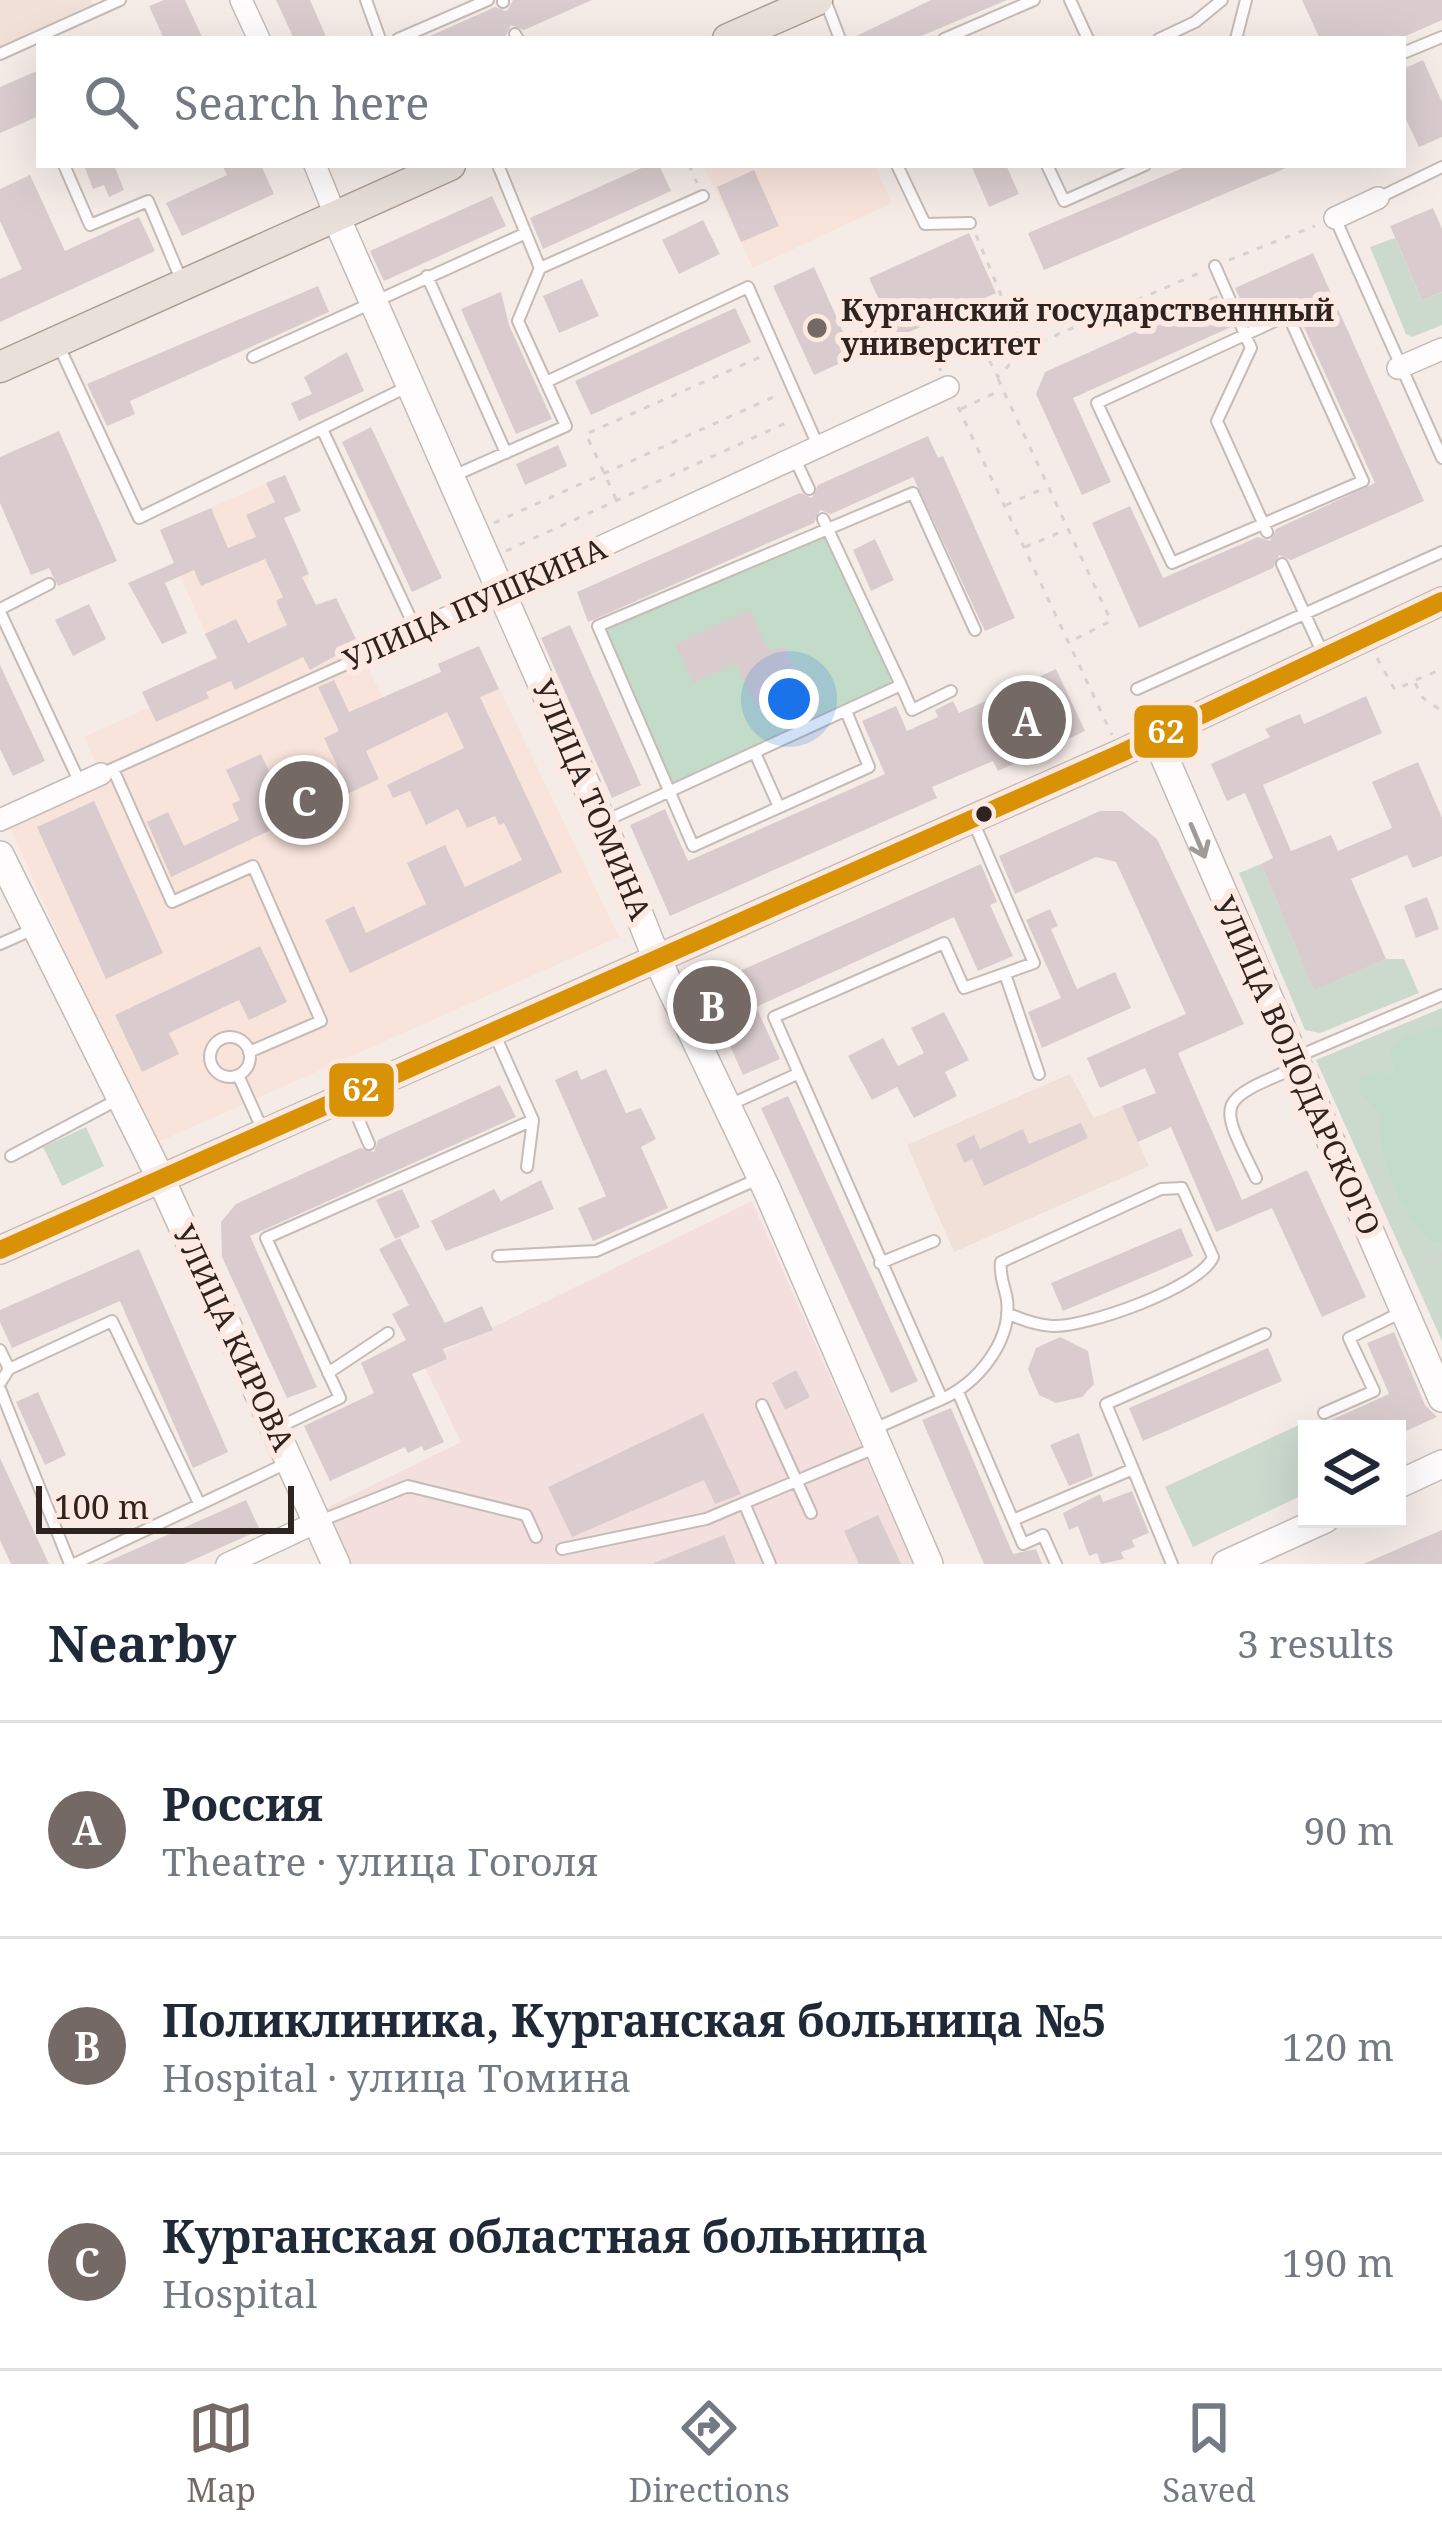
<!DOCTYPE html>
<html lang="en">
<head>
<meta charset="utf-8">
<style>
	:root { --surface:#fff; --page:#f2f2f3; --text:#1f2937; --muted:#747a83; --line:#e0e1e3; --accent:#746965 }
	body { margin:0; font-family:"Noto Serif",serif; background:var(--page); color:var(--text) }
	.controls { position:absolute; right:36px; bottom:36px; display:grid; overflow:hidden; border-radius:0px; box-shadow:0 12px 48px #0002 }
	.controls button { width:108px; height:108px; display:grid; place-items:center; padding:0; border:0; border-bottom:3px solid var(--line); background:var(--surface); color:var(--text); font:60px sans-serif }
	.scale { position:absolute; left:36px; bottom:30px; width:258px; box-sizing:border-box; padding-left:12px; border:6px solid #2e231f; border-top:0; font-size:33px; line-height:42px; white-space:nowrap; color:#2e231f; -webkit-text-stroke:9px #fbe9e2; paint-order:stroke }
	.you { position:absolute; left:789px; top:699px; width:42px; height:42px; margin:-30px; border:9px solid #fff; border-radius:50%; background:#1a73e8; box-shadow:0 0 0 18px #1a73e833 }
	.badge { display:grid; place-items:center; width:78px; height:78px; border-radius:50%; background:var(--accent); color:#fff; font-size:39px; font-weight:700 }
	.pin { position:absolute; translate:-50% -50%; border:6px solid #fff; box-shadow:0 3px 12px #0006 }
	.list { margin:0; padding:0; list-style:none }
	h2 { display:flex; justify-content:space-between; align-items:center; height:156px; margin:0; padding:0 48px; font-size:51px }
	h2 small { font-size:39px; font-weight:400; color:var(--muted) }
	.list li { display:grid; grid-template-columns:78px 1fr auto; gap:36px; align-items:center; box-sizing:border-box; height:216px; padding:0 48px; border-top:3px solid var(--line) }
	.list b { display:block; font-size:45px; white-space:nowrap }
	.list p { margin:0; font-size:39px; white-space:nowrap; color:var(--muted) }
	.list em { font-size:39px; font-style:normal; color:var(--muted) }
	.icon { flex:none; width:66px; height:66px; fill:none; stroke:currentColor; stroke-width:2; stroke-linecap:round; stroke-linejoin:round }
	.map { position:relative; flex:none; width:1442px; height:1564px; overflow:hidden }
	.search { position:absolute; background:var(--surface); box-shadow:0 12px 48px #0002; left:36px; right:36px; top:36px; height:132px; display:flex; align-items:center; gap:30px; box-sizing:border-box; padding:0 42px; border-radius:0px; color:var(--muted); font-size:45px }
	.sheet { height:804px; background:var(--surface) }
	nav { display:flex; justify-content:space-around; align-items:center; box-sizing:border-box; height:168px; border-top:3px solid var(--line); background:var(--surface); font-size:33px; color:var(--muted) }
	nav a { display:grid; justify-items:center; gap:6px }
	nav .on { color:var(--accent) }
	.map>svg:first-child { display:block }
</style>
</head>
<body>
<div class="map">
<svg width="1442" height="1564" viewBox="0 0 1442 1564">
	<rect width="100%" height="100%" fill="#f5ece8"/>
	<!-- built -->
	<path fill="#f9e4dc" d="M 703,165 L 874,165 L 892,203 L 753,268 Z
		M 285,475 L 301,511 L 284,519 L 309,574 L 307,586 L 316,604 L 336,598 L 382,697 L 441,672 L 438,664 L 479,646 L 619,937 L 152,1145 L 7,821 L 103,778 L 84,737 L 148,708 L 142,692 L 217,659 L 160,530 Z"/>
	<!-- industrial -->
	<path fill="#f2dfde" d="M 752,1201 L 913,1564 L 348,1564 L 320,1511 L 461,1442 L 422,1362 Z"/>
	<!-- education -->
	<path fill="#f1e0d8" d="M 0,0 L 91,0 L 94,5 L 0,48 Z
		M 1070,1074 L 1094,1118 L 1122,1106 L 1149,1166 L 954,1252 L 907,1145 Z"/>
	<!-- green -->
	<path fill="#ccdace" d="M 1395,238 L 1422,300 L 1442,292 L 1442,325 L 1412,337 L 1406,334 L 1370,247 Z
		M 1261,864 L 1314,989 L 1386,959 L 1404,959 L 1419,993 L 1320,1033 L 1305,1030 L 1239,873 Z
		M 1442,1008 L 1442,1341 L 1316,1060 Z
		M 86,1127 L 104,1166 L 62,1186 L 43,1147 Z
		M 1301,1424 L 1307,1437 L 1307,1493 L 1193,1547 L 1165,1487 Z"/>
	<!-- forest -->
	<path fill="#c3dbc9" d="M 824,536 L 894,684 L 673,785 L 606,629 Z
		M 1442,1027 L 1442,1241 L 1432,1242 C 1403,1215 1375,1155 1381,1116 L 1359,1091 L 1361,1078 L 1379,1071 L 1395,1075 L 1390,1050 L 1404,1037 Z"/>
	<!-- building -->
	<path fill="#daccce" d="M 164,0 L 185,0 L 203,39 L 164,39 L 149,6 Z
		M 276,0 L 310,0 L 327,39 L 294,39 Z
		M 513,0 L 592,0 L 524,30 L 511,25 L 504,39 L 423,39 L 495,7 L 507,11 Z
		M 931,0 L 1007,0 L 914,39 L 850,39 Z
		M 1302,0 L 1442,0 L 1442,20 L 1399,39 L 1320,39 Z
		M 1423,60 L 1442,102 L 1442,137 L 1419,147 L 1403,113 L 1403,69 Z
		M 39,70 L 39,116 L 0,133 L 0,87 Z
		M 84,165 L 114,165 L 124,190 L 109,197 L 104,185 L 93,189 Z
		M 222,165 L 261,165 L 274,194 L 182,236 L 166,203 L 227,175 Z
		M 648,165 L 659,165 L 671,191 L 543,249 L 530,218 Z
		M 971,165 L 1006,165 L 1019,194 L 989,207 Z
		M 1190,165 L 1293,165 L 1044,270 L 1028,233 Z
		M 754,170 L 779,226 L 741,242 L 717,187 Z
		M 30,175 L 65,251 L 139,217 L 155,251 L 0,322 L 0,279 L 22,269 L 0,221 L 0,189 Z
		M 492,196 L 506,226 L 384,281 L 370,251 Z
		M 1433,208 L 1442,229 L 1442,292 L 1422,300 L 1390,226 Z
		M 703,220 L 720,254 L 679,274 L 662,240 Z
		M 969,233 L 996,293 L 814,375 L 773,286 L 814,267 L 846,338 L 888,319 L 869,278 Z
		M 1313,253 L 1424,501 L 1291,560 L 1279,555 L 1273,568 L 1139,628 L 1092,523 L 1130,506 L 1163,578 L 1258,537 L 1270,541 L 1276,529 L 1375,483 L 1293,303 L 1250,322 L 1235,288 Z
		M 582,279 L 599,316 L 559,333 L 543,296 Z
		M 318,286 L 329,312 L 130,401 L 135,414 L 107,426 L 87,384 Z
		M 501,292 L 509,325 L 552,419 L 516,434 L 461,309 Z
		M 1217,295 L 1231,327 L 1073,398 L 1111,482 L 1082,495 L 1036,394 L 1045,372 Z
		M 735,308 L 751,342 L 591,415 L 575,381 Z
		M 347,352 L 364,391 L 299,421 L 291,403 L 312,394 L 304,377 Z
		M 371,427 L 442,578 L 412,592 L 342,442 Z
		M 59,431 L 117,561 L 58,586 L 49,568 L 31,575 L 0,503 L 0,457 Z
		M 928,436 L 938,458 L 943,456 L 1015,618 L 985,631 L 913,477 L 831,514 L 820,510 L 814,523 L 588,622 L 577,592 L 800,493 L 812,498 L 818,485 Z
		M 558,445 L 567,466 L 525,485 L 516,464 Z
		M 285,475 L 301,511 L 284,518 L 309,574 L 302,577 L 316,605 L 336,598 L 358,643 L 310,670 L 303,657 L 235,690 L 231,681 L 206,692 L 209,698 L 156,722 L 142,692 L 217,658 L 205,634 L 236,619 L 248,643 L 287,625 L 276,601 L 283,597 L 265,559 L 201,586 L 194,570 L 165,583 L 187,633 L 162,644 L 128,583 L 174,563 L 160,530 L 211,508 L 228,548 L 256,537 L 246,515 L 275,502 L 266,483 Z
		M 875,539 L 894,580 L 871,591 L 853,550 Z
		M 89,604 L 106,639 L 73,656 L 55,620 Z
		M 750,610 L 770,652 L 784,646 L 803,686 L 757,707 L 736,663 L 693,683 L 675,644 Z
		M 570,625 L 641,785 L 612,798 L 541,638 Z
		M 479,646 L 499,689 L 480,697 L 562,872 L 350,973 L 325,920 L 354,906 L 366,933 L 426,904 L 407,863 L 445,845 L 465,887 L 522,860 L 504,823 L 499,825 L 495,816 L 467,828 L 458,809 L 426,825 L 410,791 L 393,798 L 387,785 L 464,748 L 447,712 L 366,751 L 379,779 L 171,877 L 147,822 L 168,812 L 184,846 L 239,820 L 232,804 L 240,800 L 226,770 L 261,754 L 277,788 L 288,783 L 292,792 L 339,770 L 324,738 L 339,731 L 318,687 L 334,680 L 349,712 L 441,672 L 438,664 Z
		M 0,665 L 45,761 L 13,776 L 0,749 Z
		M 1056,669 L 1085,731 L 998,771 L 993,761 L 932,787 L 937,798 L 670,916 L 630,825 L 665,809 L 688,861 L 885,774 L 862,721 L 896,706 L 907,731 L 938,717 L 935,710 L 953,701 L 959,713 Z
		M 1366,696 L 1382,733 L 1263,785 L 1291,851 L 1331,835 L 1338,851 L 1392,828 L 1372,782 L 1418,762 L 1442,818 L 1442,856 L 1413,868 L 1407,855 L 1351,879 L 1386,959 L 1314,990 L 1261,864 L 1273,858 L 1245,793 L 1227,801 L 1211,764 L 1270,737 L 1265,729 L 1300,714 L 1304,724 Z
		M 94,801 L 163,953 L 106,979 L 37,827 Z
		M 1100,811 L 1122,811 L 1157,839 L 1244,1024 L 1178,1053 L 1242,1200 L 1307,1170 L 1366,1297 L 1322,1317 L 1272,1208 L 1216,1232 L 1171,1127 L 1138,1142 L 1122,1106 L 1156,1093 L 1145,1068 L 1100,1088 L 1087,1058 L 1186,1014 L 1116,862 L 1096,857 L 1015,894 L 999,856 Z
		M 981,864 L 997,902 L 990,905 L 1013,956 L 978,971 L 954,917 L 756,1007 L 780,1059 L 743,1075 L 704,987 Z
		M 1427,897 L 1439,929 L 1416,938 L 1404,906 Z
		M 1050,909 L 1058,926 L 1051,929 L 1077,989 L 1115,972 L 1131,1008 L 1042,1048 L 1028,1012 L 1061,998 L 1026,920 Z
		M 260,946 L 287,1002 L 249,1020 L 239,1000 L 169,1033 L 179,1054 L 142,1072 L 115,1015 Z
		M 944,1012 L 969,1060 L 945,1072 L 957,1096 L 914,1118 L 897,1087 L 872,1100 L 848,1056 L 883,1038 L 898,1066 L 924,1053 L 911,1028 Z
		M 606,1069 L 626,1113 L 641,1108 L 656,1139 L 641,1147 L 668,1208 L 593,1241 L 578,1208 L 606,1196 L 555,1080 L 577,1070 L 581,1080 Z
		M 500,1085 L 516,1117 L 250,1236 L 317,1387 L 287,1398 L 222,1257 L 221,1222 L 236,1204 L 360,1148 L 374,1152 L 378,1140 Z
		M 788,1096 L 918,1381 L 891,1393 L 761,1108 Z
		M 1081,1123 L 1088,1138 L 984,1186 L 972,1159 L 964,1163 L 956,1144 L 974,1135 L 980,1149 L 1023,1129 L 1029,1144 Z
		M 541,1180 L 554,1209 L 446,1251 L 431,1221 L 494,1189 L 501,1201 Z
		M 402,1189 L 420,1227 L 395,1239 L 376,1200 Z
		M 1181,1228 L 1193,1256 L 1063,1311 L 1051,1283 Z
		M 400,1238 L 445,1323 L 482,1306 L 493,1330 L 443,1349 L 447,1359 L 412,1374 L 444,1442 L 424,1451 L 422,1446 L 408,1453 L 405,1447 L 330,1481 L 304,1426 L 374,1393 L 361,1363 L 406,1340 L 392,1314 L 409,1305 L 379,1249 Z
		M 139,1249 L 228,1452 L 193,1468 L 120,1301 L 12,1348 L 0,1322 L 0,1310 Z
		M 1394,1332 L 1425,1405 L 1437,1417 L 1406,1431 L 1311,1429 L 1389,1394 L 1367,1343 Z
		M 1060,1337 L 1088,1351 L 1094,1384 L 1082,1397 L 1056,1403 L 1039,1395 L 1028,1369 L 1036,1348 Z
		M 1268,1348 L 1282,1381 L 1143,1441 L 1129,1408 Z
		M 796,1370 L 810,1397 L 785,1410 L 772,1383 Z
		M 38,1392 L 66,1455 L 45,1465 L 16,1402 Z
		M 951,1408 L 1013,1554 L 1036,1549 L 1042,1564 L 984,1564 L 922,1420 Z
		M 703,1413 L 741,1494 L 715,1504 L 704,1480 L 572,1537 L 548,1487 Z
		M 1079,1433 L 1093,1476 L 1069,1486 L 1050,1445 Z
		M 0,1458 L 49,1564 L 11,1564 L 0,1540 Z
		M 1132,1491 L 1149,1533 L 1132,1540 L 1135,1547 L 1121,1552 L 1124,1559 L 1101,1564 L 1097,1553 L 1089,1556 L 1078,1526 L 1069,1530 L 1063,1513 L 1100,1494 L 1103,1502 Z
		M 246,1500 L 260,1530 L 184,1564 L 102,1564 Z
		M 878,1515 L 901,1564 L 859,1564 L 844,1531 Z
		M 1442,1530 L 1442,1564 L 1363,1564 L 1421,1539 Z
		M 724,1535 L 736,1564 L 655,1564 L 654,1563 Z"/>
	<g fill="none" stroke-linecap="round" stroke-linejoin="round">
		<!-- lane casing -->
		<g stroke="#c5bbb7" stroke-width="14">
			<path id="lane" d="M 366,0 L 380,39
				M 503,0 L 503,2
				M 825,0 L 840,39
				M 1070,0 L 1088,39
				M 515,34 L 518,39
				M 398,39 L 488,0
				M 944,39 L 1034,0
				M 1159,39 L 1195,22 L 1222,0
				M 1236,39 L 1246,0
				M 1403,53 L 1442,37
				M 0,54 L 120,0
				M 64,165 L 90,225 L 148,201 L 183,284
				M 897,165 L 925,224 L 970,223
				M 1047,165 L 1064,201 L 1145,165
				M 1378,198 L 1442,167
				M 1335,218 L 1442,458
				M 1215,266 L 1251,348 L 1217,421 L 1267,532
				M 540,268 L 703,196
				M 427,276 L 506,453
				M 1288,315 L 1363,481 L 1172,563 L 1097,403 Z
				M 57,342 L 139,518 L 409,386
				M 253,357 L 526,233
				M 546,382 L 748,287 L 819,448
				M 322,429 L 417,632
				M 795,459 L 809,489
				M 451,477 L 566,426 L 518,321 L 540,268 L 498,165
				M 1282,564 L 1323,654
				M 0,609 L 49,584
				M 0,612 L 80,783
				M 901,685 L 912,710 L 951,691
				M 1137,689 L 1442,552
				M 846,711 L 869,767 L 693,846 L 598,626 L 913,493 L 975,630
				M 755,753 L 779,807
				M 113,769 L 172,902 L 253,866 L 321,1021 L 249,1052
				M 110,770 L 364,656
				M 605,821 L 901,685 L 823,519
				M 973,821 L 1034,963 L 964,988 L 944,943 L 774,1017 L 942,1399 C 978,1383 1012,1341 1007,1300 C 1005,1286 999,1277 1001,1262 L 1161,1189 L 1182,1188 L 1213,1257 C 1201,1287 1085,1328 1052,1326 C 1036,1325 1022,1320 1007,1313
				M 0,944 L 34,929
				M 1005,974 L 1039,1074
				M 495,1035 L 533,1120 L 527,1167
				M210 1057a20 20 0 1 1 40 0a20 20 0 1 1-40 0Z
				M 1294,1058 L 1442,995
				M 238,1075 L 263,1131
				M 349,1097 L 369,1144
				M 727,1106 L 795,1075
				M 11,1156 L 117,1100
				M 1256,1178 C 1218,1100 1215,1102 1295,1068
				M 498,1256 L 596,1251 L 758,1179
				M 880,1263 L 934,1241
				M 0,1350 L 9,1369 L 0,1383
				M 9,1369 L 112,1321 L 199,1503
				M 328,1373 L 388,1333
				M 0,1389 L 70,1564
				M 958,1392 L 1023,1544 L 1043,1535 L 1056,1564
				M 762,1405 L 811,1513
				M 1324,1413 L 1374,1391 L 1349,1338 L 1402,1312
				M 277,1428 L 340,1398 L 266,1238 L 533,1120
				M 874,1429 L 942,1399
				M 1133,1469 L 1106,1404 L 1265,1334
				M 744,1503 L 770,1564
				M 1013,1520 L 1133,1469 L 1172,1564
				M 320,1521 L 408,1486 L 526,1515 L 536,1537
				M 562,1549 L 706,1519 L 875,1448
				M 74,1564 L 287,1463"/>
		</g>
		<!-- street casing -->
		<g stroke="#c5bbb7" stroke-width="24">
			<path id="street" d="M 241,0 L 259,39
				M 315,165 L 336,217
				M 1335,218 L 1378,198
				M 1398,368 L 1442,349
				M 364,656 L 948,387
				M 0,820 L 101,774
				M 227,1564 L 317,1522"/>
		</g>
		<!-- secondary casing -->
		<g stroke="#c5bbb7" stroke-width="30">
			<path id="secondary" d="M 336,217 L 603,823 L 656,957 L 768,1192 L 929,1564
				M 1154,733 L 1442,1398
				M 0,855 L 160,1177 L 336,1564
				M 0,1250 L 1121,753 L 1442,601
				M 1397,1485 L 1442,1464
				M 1226,1564 L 1325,1519"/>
		</g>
		<!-- primary casing -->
		<g stroke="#ae9c91" stroke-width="33">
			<path id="primary" d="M 728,39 L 817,0
				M 0,367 L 450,165"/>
		</g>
		<!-- path -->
		<path stroke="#d5d2d0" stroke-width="3" stroke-dasharray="6 9" stroke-linecap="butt" d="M 689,165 L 697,183
			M 976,235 L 1023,348
			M 1229,260 L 1315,226
			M 941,371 L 934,356 L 977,337 L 998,377 L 1024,349 L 1204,271
			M 998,379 L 1111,621 L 1069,642
			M 958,407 L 1112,735
			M 961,409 L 1001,390
			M 616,499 L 586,434 L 765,355
			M 1006,505 L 1047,487
			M 494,523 L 780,394
			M 1025,547 L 1066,530
			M 506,551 L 792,420
			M 1377,658 L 1395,690 L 1414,681 L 1423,698 L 1442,711
			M 1416,680 L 1442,669
			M 1412,1266 L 1442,1255"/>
		<!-- lane -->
		<use href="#lane" stroke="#fefcfc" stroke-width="10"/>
		<!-- street -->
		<use href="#street" stroke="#fefcfc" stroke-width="21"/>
		<!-- secondary -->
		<use href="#secondary" stroke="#fefcfc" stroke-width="27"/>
		<!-- primary -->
		<use href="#primary" stroke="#e9e0da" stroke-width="30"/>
		<!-- bus-1 casing -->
		<g stroke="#fbe9e2" stroke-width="27">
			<path id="bus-1" d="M 0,1250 L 1121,753 L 1442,601"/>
		</g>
		<!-- bus-1 -->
		<use href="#bus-1" stroke="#d99205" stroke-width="18"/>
	</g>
	<!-- one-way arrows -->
	<defs><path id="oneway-shaft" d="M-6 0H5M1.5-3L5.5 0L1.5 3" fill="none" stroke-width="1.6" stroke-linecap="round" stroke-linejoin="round" transform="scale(3)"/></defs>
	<use stroke="#a09a99" href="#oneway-shaft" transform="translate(1198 841) rotate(67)"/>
	<!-- markers -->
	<circle fill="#746965" stroke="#fbe9e2" stroke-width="4.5" cx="817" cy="328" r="12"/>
	<circle fill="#2e231f" stroke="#fbe9e2" stroke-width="4.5" cx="984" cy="814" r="10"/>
	<g text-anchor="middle" stroke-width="12" stroke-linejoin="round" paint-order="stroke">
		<!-- poi labels -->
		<g font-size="30" font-weight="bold" fill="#2e231f" stroke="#fbe9e2" text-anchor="start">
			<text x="841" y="321">Курганский государственнный<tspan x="841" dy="34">университет</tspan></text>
		</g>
		<!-- street labels -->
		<g font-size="30" fill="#2e231f" stroke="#fbe9e2">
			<text transform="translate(475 605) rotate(-24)" y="10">УЛИЦА ПУШКИНА</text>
			<text transform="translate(591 800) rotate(67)" y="10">УЛИЦА ТОМИНА</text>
			<text transform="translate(1296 1066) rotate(66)" y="10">УЛИЦА ВОЛОДАРСКОГО</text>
			<text transform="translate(233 1338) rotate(65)" y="10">УЛИЦА КИРОВА</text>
		</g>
	</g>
	<g stroke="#fbe9e2" stroke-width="4.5">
		<rect x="1132" y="703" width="68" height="57" rx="12" fill="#d99205"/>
		<rect x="327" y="1061" width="69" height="58" rx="12" fill="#d99205"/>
	</g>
	<g font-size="33" text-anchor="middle" font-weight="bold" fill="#fff">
		<text x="1166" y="743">62</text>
		<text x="361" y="1101">62</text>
	</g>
</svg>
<div class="controls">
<button><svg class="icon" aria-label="layers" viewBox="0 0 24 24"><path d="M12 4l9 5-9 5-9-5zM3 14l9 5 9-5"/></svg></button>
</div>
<div class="scale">100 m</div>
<div class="you"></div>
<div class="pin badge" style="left:1027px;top:720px">A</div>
<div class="pin badge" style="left:712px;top:1005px">B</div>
<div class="pin badge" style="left:304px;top:800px">C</div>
<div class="search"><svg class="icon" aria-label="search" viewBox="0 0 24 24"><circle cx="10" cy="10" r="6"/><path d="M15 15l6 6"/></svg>Search here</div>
</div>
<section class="sheet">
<h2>Nearby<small>3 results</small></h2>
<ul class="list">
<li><span class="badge">A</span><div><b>Россия</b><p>Theatre · улица Гоголя</p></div><em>90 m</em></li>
<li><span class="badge">B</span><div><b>Поликлиника, Курганская больница №5</b><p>Hospital · улица Томина</p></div><em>120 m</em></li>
<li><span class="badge">C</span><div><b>Курганская областная больница</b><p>Hospital</p></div><em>190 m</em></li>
</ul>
</section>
<nav>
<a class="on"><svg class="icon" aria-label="map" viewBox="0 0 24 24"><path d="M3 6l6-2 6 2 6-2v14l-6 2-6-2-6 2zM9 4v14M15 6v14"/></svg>Map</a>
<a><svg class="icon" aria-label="directions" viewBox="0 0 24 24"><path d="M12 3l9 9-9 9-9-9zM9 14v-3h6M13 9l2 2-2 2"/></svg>Directions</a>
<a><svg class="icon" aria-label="saved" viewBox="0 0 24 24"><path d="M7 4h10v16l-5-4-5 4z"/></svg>Saved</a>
</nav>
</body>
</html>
